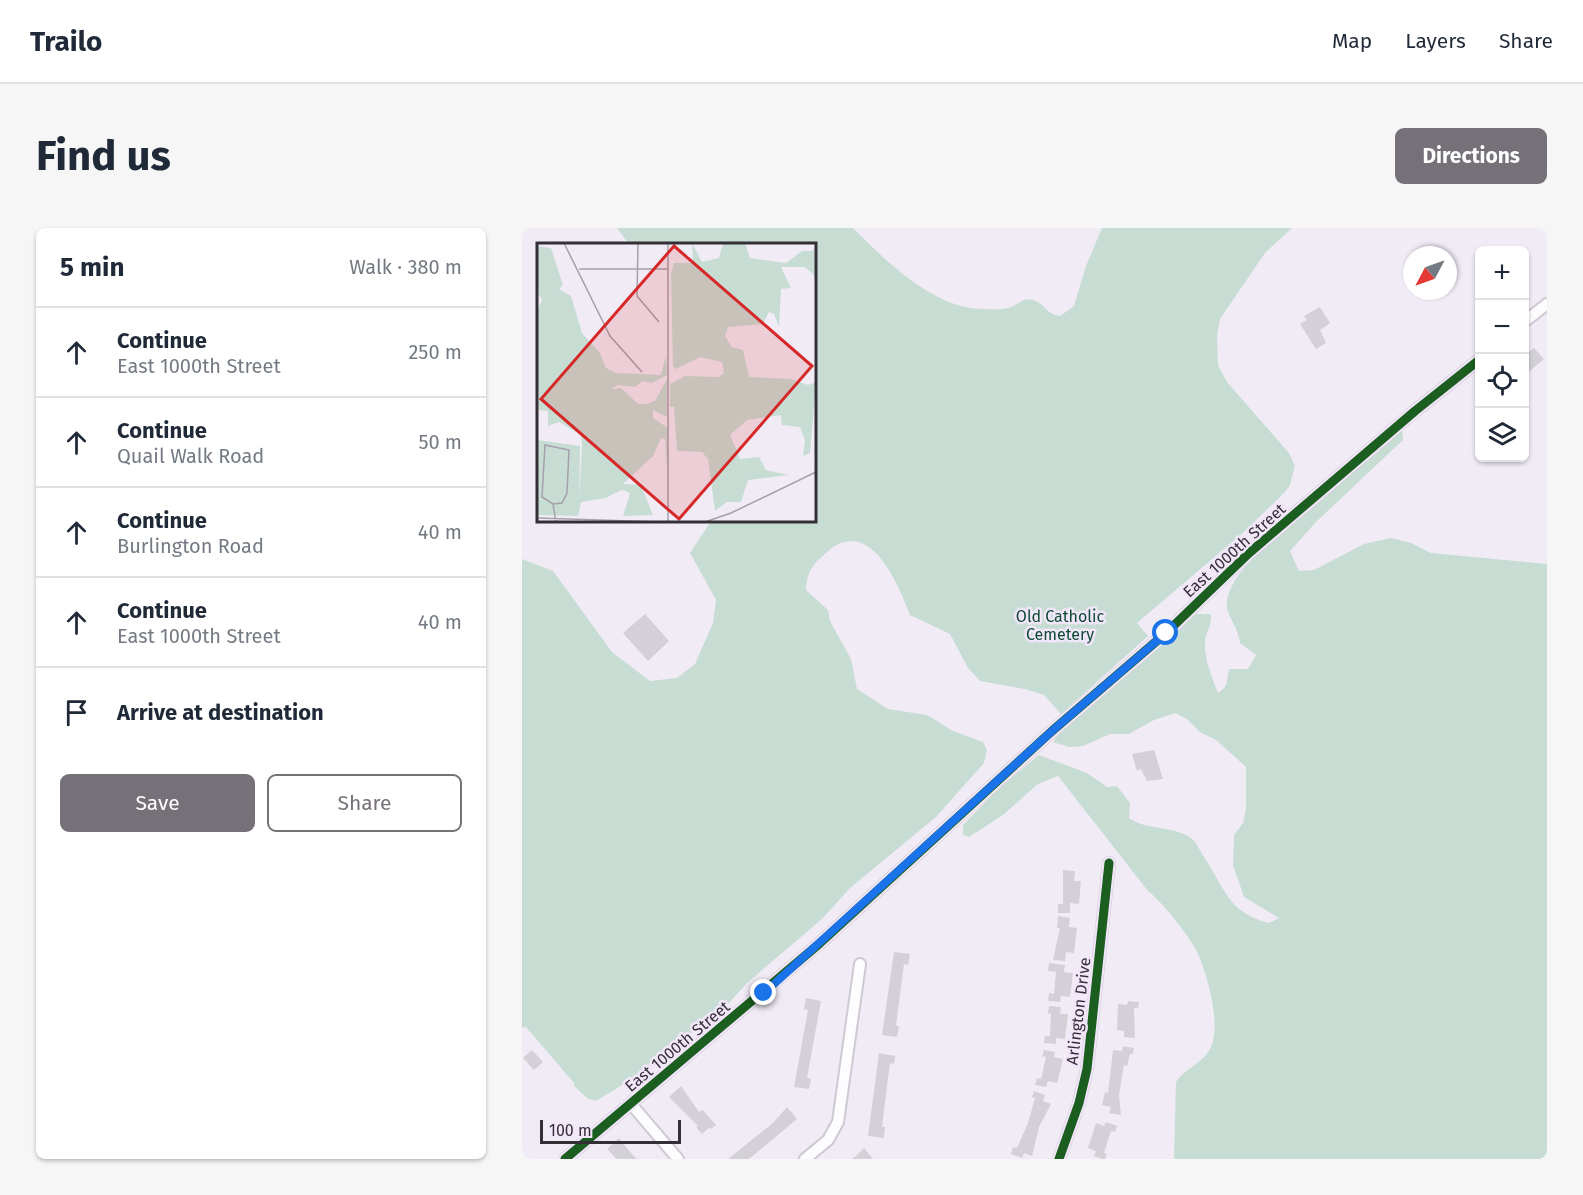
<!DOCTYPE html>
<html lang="en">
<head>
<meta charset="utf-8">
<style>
	:root { --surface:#fff; --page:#f6f6f7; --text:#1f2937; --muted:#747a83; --line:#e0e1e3; --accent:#767179 }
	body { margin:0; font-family:"Fira Sans",sans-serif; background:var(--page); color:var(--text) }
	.controls { position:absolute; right:18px; top:18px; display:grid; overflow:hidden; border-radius:9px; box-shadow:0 2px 4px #0004 }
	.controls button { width:54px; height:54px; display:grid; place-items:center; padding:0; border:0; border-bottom:2px solid var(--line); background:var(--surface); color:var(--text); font:30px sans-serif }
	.compass { position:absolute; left:881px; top:18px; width:54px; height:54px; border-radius:50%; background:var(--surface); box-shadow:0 2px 4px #0004; rotate:229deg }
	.scale { position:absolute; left:18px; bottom:15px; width:141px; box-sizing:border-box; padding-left:6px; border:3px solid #342f36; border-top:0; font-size:16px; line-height:21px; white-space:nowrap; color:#342f36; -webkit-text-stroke:4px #f2e7fa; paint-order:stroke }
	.stop { position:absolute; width:18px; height:18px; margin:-14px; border:4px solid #1a73e8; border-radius:50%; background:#fff }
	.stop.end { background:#1a73e8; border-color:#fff; box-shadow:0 2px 6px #0008 }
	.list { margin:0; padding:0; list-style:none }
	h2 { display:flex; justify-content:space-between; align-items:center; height:78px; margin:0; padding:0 24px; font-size:26px }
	h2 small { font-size:20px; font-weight:400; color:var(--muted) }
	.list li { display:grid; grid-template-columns:39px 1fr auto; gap:18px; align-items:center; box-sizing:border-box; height:90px; padding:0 24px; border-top:2px solid var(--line) }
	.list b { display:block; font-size:22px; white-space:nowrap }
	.list p { margin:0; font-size:20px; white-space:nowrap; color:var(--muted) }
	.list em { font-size:20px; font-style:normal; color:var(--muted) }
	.actions { display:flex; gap:12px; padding:18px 24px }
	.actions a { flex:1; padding:14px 0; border:2px solid var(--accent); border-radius:9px; text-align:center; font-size:21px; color:var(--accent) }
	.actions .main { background:var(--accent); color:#fff }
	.icon { flex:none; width:33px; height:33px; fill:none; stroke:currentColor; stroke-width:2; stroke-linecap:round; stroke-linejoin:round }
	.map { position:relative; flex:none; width:1025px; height:931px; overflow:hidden; border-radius:9px }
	header { display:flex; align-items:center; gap:36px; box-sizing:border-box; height:84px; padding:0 30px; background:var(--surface); border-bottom:2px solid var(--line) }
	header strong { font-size:28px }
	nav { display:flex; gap:33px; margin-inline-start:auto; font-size:21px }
	.intro { display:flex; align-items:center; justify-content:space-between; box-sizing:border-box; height:144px; padding:0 36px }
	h1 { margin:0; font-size:42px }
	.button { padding:15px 27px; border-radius:9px; background:var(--accent); color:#fff; font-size:21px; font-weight:700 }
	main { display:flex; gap:36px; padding:0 36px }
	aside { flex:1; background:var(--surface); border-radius:9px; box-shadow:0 2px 4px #0004 }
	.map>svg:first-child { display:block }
</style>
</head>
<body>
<header>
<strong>Trailo</strong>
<nav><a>Map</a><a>Layers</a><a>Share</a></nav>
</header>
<div class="intro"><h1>Find us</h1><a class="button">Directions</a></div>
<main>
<aside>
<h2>5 min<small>Walk · 380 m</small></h2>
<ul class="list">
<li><svg class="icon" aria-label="ahead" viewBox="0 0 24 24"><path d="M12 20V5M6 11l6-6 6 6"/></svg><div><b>Continue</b><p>East 1000th Street</p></div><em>250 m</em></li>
<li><svg class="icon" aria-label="ahead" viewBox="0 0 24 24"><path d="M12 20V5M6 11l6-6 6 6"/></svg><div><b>Continue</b><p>Quail Walk Road</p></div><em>50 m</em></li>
<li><svg class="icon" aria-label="ahead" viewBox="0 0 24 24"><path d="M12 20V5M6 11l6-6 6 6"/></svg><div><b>Continue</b><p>Burlington Road</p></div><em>40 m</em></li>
<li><svg class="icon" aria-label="ahead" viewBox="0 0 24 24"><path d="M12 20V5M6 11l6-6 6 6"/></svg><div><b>Continue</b><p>East 1000th Street</p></div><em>40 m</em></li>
<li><svg class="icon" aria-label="arrive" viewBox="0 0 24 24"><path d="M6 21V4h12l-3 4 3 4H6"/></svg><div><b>Arrive at destination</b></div></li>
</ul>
<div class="actions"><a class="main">Save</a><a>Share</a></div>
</aside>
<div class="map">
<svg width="1025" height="931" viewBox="0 0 1025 931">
	<rect width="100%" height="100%" fill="#f1ebf6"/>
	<!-- green -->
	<path fill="#c7ddd4" d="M 95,0 L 331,0 C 364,33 413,82 462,81 C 470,81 478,82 486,80 C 495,79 500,68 511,72 C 523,75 523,86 538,88 L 552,78 L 564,38 L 580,0 L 770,0 L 743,25 L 698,91 L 695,108 L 696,137 L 705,154 L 767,225 L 773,238 L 768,257 L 763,264 L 722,304 L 615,395 L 626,408 L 539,486 L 522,467 L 503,461 L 458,453 L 446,440 L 428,406 L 388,387 C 376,356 348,286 305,324 C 291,336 285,343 284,362 L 306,382 L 308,393 L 329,431 L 335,461 L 366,481 L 405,487 L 431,503 L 461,514 L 465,522 L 462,535 L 414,589 L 328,660 L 300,691 L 226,754 L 204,778 L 115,848 L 74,873 L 65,870 L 52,858 L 52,855 L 4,799 L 0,800 L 0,331 L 31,343 L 90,424 L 128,453 L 155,450 L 173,436 L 191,395 L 194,372 L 168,325 L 189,293 L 292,292 L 292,16 L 107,16 Z
		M 880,202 L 881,212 L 794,294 L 768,323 L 777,343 L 792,342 L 842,316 L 869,310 L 889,315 L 909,325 L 1025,336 L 1025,931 L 652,931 L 654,854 C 663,840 681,836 689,819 C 699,797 686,750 677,728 C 671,712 640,674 626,663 L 536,548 L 516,556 L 481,587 L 447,609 L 441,607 L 441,597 L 476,561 L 517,527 L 565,545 L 585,559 L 595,558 L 608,575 L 607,590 C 625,603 650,597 669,610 C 674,613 678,623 682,629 C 703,660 706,685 747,695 L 757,690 L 722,669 L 711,637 L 712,607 L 721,595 L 724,581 L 724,539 L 694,512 L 678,504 L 665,491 L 653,485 L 632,492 L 607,506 L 588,506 L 561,518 L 547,519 L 531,514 L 537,505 L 674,386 L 689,386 C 690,398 684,403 683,414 C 682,430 690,450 696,465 L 704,458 L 707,441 L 726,441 L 734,427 L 718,415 C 716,397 703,387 705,373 C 711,334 775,295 802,270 C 826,248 850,225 873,203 Z"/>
	<!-- building -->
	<path fill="#d3d0d8" d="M 798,79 L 808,95 L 798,102 L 804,115 L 794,121 L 778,96 L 785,92 L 782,88 Z
		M 1012,120 L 1022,131 L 1002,148 L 1002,128 Z
		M 123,386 L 147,413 L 126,433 L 101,405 Z
		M 632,522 L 641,551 L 625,553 L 619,541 L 615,543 L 610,526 Z
		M 541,642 L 553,643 L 552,653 L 559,653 L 557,676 L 548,675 L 548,685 L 536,685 L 536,676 L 541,676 Z
		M 536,688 L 548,690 L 547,699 L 555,700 L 552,725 L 544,724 L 543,733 L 531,732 L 538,700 L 535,700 Z
		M 372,724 L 388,726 L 386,737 L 382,736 L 374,797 L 377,799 L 375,809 L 360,807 Z
		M 527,735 L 543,737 L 542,744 L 551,745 L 548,769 L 539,768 L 538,774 L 526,773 L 527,765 L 532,766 L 534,744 L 526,743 Z
		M 284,770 L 299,773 L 285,850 L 289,851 L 287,861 L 272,859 L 286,782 L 282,781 Z
		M 606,773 L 617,774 L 616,780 L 612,780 L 613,810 L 602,809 L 602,803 L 595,802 L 596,776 L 605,777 Z
		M 527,778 L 539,779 L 538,786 L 546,786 L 543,811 L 534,810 L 534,816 L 522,815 L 523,808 L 528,808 L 529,786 L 526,785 Z
		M 601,818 L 612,820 L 611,826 L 608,826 L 605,838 L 602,837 L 597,867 L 599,887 L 587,885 L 589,879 L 580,877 L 583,864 L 586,865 L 591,822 L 600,823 Z
		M 10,822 L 21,834 L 12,842 L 1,830 Z
		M 522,822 L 533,824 L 532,829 L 541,831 L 535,855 L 526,853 L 524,859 L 513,857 L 515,850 L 519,851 L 524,829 L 520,828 Z
		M 357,825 L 373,828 L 372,836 L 368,835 L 365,858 L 360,899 L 363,899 L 362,910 L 346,908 Z
		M 159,858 L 177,884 L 181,882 L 194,897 L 189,901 L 188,899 L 180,906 L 174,899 L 176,898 L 147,869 Z
		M 512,863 L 523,867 L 521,873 L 529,876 L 517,899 L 510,928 L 502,925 L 500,930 L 489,926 L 491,919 L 495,920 L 506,895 L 513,870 L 510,869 Z
		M 265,879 L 275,891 L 227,931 L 206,931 L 252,894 Z
		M 584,894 L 595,898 L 593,904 L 589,903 L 582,925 L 585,926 L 583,931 L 580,931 L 572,928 L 574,923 L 566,920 L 574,895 L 582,898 Z
		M 97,910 L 108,924 L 115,931 L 94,931 L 91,927 L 85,921 Z
		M 342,920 L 351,931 L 330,931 L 335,927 Z"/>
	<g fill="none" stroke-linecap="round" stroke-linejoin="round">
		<!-- street casing -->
		<g stroke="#cec9d2" stroke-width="14">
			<path id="street" d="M 1002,94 L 1025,76
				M 109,876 L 156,931
				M 43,931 L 297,716 L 530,503 L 644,405 L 726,326 L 893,183 L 957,132
				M 283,931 L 306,912 L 316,894 L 338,736
				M 537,931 L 557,875 L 565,841 L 587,635"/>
		</g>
		<!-- street -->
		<use href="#street" stroke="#fdfcfe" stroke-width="10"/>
		<!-- cycleway casing -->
		<g stroke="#f2e7fa" stroke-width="13">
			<path id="cycleway" d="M 43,931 L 297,716 L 530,503 L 644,405 L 726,326 L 893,183 L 957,132
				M 537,931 L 557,875 L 565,841 L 587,635"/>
		</g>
		<!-- cycleway -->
		<use href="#cycleway" stroke="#1b5e20" stroke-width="9"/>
	</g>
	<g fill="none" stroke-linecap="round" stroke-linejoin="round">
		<!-- route -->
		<path stroke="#1a73e8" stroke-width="8" d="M 242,765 L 530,503 L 644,405"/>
	</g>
	<g text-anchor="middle" stroke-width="5" stroke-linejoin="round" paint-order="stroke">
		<!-- street labels -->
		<g font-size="16" fill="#342f36" stroke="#f2e7fa">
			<text transform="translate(712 322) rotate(-42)" y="6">East 1000th Street</text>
			<text transform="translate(556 783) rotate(-83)" y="6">Arlington Drive</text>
			<text transform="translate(155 818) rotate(-40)" y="6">East 1000th Street</text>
		</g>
		<!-- park labels -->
		<g font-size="16" fill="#0e4a31" stroke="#f2e7fa">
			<text x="538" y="394">Old Catholic<tspan x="538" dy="18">Cemetery</tspan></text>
		</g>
	</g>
	<!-- overview -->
	<g transform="translate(15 15)">
		<rect width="279" height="279" fill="#f1ebf6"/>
		<path d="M 155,0 L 165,19 L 182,15 L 186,0 L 208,0 L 213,15 L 249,20 L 265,8 L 276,8 L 279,0 L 279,34 L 268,24 L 244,24 L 254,45 L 244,46 L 242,84 L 237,71 L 232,69 L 226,81 L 191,84 L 188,93 L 195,104 L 206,107 L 212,134 L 254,136 L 271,142 L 279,139 L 273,210 L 266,213 L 268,197 L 263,184 L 245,182 L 244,172 L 210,177 L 193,192 L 203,216 L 222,214 L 229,227 L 252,232 L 211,237 L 204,259 L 190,259 L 178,268 L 171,216 L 165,209 L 140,208 L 137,164 L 133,164 L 133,141 L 148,133 L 181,134 L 187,130 L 185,119 L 163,114 L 139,126 L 136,123 L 134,31 L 137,20 L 156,20 ZM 0,3 L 14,5 L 26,42 L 22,46 L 34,53 L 45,90 L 63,110 L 69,125 L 79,130 L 124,132 L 129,112 L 130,132 L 115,140 L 106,138 L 98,144 L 81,142 L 74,146 L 84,145 L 101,161 L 109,161 L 118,158 L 130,136 L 130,174 L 116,167 L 116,175 L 131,185 L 130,227 L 128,196 L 124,195 L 116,213 L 86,241 L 104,242 L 116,272 L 86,273 L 93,250 L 85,247 L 68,255 L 44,259 L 41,273 L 0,272 L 0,197 L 43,203 L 42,258 L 45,203 L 44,192 L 22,179 L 11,183 L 11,168 L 0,167 L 0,68 L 5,57 L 0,49 Z" fill="#c7ddd4"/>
		<path fill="none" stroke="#a5a0a9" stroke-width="1.5" d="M 27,0 L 73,93 L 105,129M 101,0 L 100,53 L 122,79M 131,0 L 131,279M 42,26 L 131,26M 8,202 L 32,207 L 30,250 L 25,260 L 16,261 L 5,254 ZM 16,261 L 19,279M 0,275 L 125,279M 168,279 L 194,270 L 279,229"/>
		<path fill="#d62828" fill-opacity="0.15" stroke="#d62828" stroke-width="3" d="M 137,3 L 275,123 L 142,276 L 4,156 Z"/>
		<rect width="279" height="279" fill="none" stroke="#342f36" stroke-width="3"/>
	</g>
</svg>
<div class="controls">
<button>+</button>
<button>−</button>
<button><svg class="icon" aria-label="locate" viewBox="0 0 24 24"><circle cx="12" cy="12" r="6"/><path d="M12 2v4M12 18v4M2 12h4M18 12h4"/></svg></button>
<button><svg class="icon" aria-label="layers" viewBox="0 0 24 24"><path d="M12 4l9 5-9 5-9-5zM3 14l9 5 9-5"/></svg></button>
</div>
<svg class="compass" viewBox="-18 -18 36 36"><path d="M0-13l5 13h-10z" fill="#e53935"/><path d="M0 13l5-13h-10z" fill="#747a83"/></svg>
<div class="scale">100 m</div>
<div class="stop" style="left:644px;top:405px"></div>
<div class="stop end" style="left:242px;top:765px"></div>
</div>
</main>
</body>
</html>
